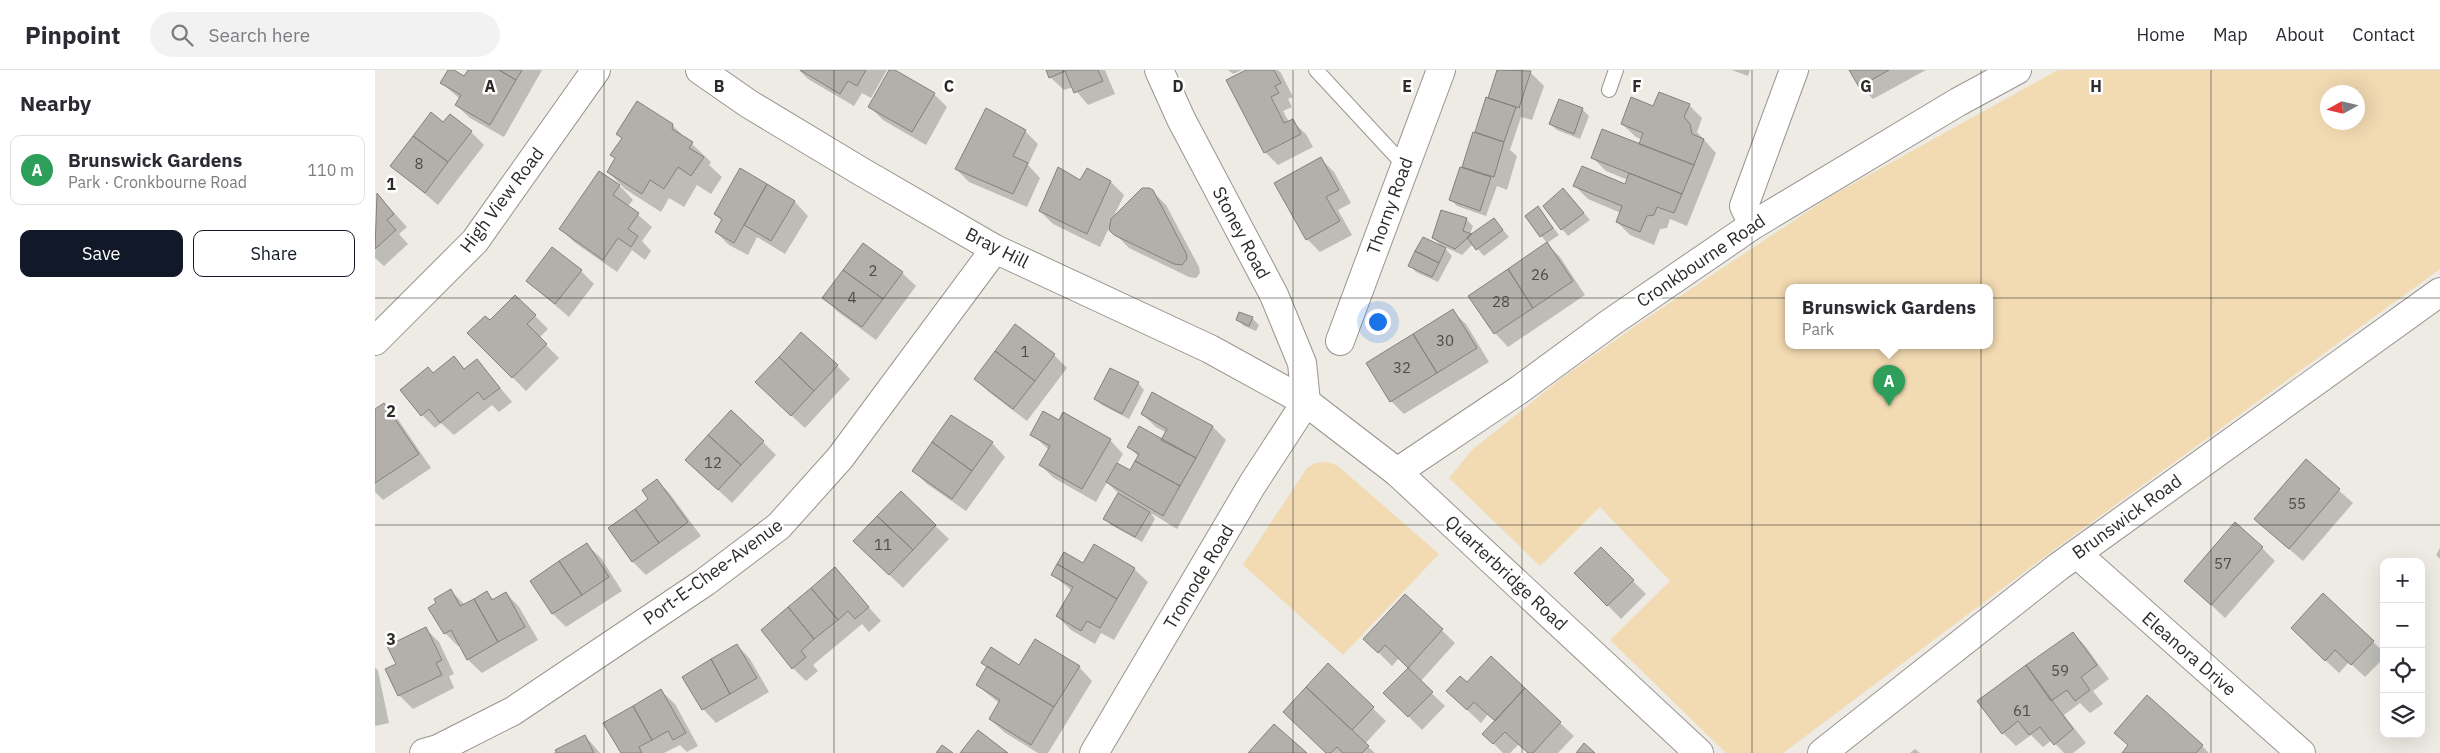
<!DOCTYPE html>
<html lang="en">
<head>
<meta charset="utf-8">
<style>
	:root { --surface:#fff; --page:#f2f2f3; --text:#2b2b33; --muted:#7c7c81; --line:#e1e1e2; --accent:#111827 }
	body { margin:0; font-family:"IBM Plex Sans",sans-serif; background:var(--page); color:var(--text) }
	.controls { position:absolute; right:15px; bottom:15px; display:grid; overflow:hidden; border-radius:10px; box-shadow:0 5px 20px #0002 }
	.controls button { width:45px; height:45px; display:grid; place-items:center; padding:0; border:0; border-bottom:1px solid var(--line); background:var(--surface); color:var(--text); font:25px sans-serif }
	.compass { position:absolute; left:1945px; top:15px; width:45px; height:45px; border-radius:50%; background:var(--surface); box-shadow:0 5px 20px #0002; rotate:262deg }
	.you { position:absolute; left:1002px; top:251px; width:18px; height:18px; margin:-12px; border:4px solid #fff; border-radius:50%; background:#1a73e8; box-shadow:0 0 0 8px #1a73e833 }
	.badge { display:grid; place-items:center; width:32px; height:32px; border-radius:50%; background:var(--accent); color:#fff; font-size:16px; font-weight:700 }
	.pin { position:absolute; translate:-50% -41px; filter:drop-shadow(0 1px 2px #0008) }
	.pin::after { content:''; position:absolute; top:26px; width:18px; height:15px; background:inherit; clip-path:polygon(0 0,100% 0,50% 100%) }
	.popup { position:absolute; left:1410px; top:214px; width:208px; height:65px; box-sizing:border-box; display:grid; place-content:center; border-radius:10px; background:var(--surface); filter:drop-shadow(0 1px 4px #0005); font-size:16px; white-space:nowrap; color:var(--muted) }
	.popup b { font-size:19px; color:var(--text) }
	.popup::after { content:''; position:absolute; left:50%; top:100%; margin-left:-10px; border:10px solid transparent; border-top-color:var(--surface) }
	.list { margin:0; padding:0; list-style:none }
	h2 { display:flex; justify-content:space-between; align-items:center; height:65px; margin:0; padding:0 20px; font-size:21px }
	h2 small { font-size:16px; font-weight:400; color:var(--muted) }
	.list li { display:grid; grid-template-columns:32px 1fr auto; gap:15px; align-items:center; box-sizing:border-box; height:70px; margin:0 10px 10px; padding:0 10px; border:1px solid var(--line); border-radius:10px }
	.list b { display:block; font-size:19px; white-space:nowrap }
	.list p { margin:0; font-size:16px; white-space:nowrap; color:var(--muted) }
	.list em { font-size:16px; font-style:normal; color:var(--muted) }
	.actions { display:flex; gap:10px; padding:15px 20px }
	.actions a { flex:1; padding:11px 0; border:1px solid var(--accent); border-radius:10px; text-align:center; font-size:18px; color:var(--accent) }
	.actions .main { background:var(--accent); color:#fff }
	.icon { flex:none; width:28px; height:28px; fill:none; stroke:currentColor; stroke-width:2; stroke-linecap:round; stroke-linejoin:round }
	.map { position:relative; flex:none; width:2065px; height:683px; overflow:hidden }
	header { display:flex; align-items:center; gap:30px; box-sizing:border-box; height:70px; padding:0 25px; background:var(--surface); border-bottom:1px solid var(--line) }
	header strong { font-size:24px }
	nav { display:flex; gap:28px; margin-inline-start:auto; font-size:18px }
	.search { width:350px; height:45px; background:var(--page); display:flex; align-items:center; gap:12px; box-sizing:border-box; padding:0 18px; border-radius:28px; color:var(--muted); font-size:19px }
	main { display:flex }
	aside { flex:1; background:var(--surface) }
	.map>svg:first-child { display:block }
</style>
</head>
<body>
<header>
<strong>Pinpoint</strong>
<div class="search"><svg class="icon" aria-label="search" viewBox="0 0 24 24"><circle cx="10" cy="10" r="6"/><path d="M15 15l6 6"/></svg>Search here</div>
<nav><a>Home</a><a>Map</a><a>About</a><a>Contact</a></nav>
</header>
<main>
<aside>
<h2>Nearby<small></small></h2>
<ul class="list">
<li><span class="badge" style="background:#2e9e5b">A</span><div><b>Brunswick Gardens</b><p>Park · Cronkbourne Road</p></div><em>110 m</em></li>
</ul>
<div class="actions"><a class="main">Save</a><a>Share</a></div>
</aside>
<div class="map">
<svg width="2065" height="683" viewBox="0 0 2065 683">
	<rect width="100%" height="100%" fill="#eeebe5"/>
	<!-- green -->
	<path fill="#f2dab2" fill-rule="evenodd" d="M 1683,0 L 2065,0 L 2065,199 L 1684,476 L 1408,683 L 1351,683 L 1235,570 L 1295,511 L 1225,437 L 1165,496 L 1074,408 L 1097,380 L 1187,308 L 1269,250 L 1456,126 ZM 1952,22 L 1982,22 L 1982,52 L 1952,52 ZM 1414,217 L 1614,217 L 1614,275 L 1414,275 Z
		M 953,392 L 963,396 L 1064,484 L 968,585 L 868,495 L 932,398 L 940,393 Z"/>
	<!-- shadow -->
	<path fill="#0003" d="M 75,0 L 90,8 L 94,0 L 167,0 L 129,67 L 95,48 L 81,35 L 85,29 L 67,13 Z
		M 424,0 L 512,0 L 496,28 L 487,23 L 479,36 L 433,9 Z
		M 516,0 L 559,24 L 572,37 L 551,75 L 508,50 L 494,36 Z
		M 672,0 L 730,0 L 740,24 L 713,35 L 698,17 L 689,20 L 675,7 Z
		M 853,0 L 867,0 L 858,4 Z
		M 873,0 L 903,0 L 906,3 L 918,27 L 913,29 L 917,37 L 908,41 L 914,52 L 917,51 L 931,64 L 938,77 L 903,95 L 890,82 Z
		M 1124,0 L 1155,2 L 1169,16 L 1157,50 L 1146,47 L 1135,80 L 1142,86 L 1132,120 L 1122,116 L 1111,146 L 1082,136 L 1076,130 L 1092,100 L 1088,97 L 1105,65 L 1102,62 Z
		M 1357,0 L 1375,0 L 1373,6 Z
		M 1476,0 L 1551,0 L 1498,29 L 1485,16 Z
		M 1314,35 L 1327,48 L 1322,62 L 1341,83 L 1312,156 L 1295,149 L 1292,158 L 1285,159 L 1279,175 L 1255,165 L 1242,152 L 1246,143 L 1213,129 L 1200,116 L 1251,115 L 1253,110 L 1231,101 L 1218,88 L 1265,76 L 1267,70 L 1261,67 L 1247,54 L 1279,38 Z
		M 1207,39 L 1214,46 L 1205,69 L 1182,60 L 1175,54 Z
		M 68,54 L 96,62 L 109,75 L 63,135 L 17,96 Z
		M 297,55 L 336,92 L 334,95 L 347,107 L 336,124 L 322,115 L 309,137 L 294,128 L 286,142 L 250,119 L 233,102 L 241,89 L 237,85 L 248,69 L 243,64 Z
		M 650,61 L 663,74 L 653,95 L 665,108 L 652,137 L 594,112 L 581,99 Z
		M 946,89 L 959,102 L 976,133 L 963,140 L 977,165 L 945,182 L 932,169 Z
		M 365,100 L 420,132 L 433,146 L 410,184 L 382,167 L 373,185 L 354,175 L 341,162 L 347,151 L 340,144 Z
		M 224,102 L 247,118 L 258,130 L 253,136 L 277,157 L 267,171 L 276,181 L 270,190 L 257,180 L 242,202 L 199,172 L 186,159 Z
		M 706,111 L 736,112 L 749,125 L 738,148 L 777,121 L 791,135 L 824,197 L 825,203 L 821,208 L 814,207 L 754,178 L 734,158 L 725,177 L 678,154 L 665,141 Z
		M 2,124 L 32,157 L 24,164 L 33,174 L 9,196 L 0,188 Z
		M 1194,126 L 1215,150 L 1193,166 L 1187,159 Z
		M 1163,138 L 1184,165 L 1172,173 L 1151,146 Z
		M 1091,149 L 1098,156 L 1095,164 L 1097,165 L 1119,149 L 1134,167 L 1109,186 L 1098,174 L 1087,185 L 1068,176 L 1077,186 L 1063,212 L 1041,202 L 1035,195 L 1067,177 L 1058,168 Z
		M 489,174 L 527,203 L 541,216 L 501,270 L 462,241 L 449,227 Z
		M 1172,174 L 1185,187 L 1210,225 L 1133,277 L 1120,263 Z
		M 206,201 L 219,214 L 194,247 L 152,211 Z
		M 140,226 L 173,259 L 164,268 L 184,288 L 151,321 L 94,263 L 115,252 Z
		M 1077,241 L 1091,254 L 1114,292 L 1029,344 L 1016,331 Z
		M 877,248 L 884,255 L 881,261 L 869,256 L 863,250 Z
		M 679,285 L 692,298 L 652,351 L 614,322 L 600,309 Z
		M 79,288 L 90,300 L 102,290 L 137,332 L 124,342 L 117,335 L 79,365 L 66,353 L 60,358 L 47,345 Z
		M 462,296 L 475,309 L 430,358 L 395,326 Z
		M 763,313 L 769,320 L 754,349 L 727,335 L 720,329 Z
		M 778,324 L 838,357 L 851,370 L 802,459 L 776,443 L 780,449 L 767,472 L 736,455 L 730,448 L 744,424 L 732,412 L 721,432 L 679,408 L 665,395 L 674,380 L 657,364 L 684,352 L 735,370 L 748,384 L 742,394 L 755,402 L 764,387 L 754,377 L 787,371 L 792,363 L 781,357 L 767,344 Z
		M 9,334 L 22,348 L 56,398 L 8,430 L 0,422 L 0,340 Z
		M 388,372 L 401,385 L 357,433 L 325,403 Z
		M 617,373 L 630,387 L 591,441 L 552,414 L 539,401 Z
		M 1931,391 L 1978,433 L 1928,491 L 1894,462 Z
		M 282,410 L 295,424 L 326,466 L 271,505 L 258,492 L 234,459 L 275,429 Z
		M 526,423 L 574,469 L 528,518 L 493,484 Z
		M 212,475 L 226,488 L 247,521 L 191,557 L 178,544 Z
		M 1887,478 L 1900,491 L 1850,548 L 1811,511 Z
		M 2065,478 L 2065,489 L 2061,485 Z
		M 1226,479 L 1271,524 L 1246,549 L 1201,503 Z
		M 709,495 L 759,499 L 773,512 L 739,570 L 726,563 L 720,574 L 696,560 L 682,546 L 697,521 L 677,504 Z
		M 460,499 L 506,551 L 494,562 L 487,554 L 438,595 L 443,601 L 431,611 L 418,598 Z
		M 76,521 L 90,535 L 112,523 L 119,530 L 131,523 L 144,537 L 163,570 L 107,603 L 93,590 L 85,575 L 83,576 L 70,563 Z
		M 1030,525 L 1080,573 L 1045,612 L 1070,636 L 1047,660 L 1010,623 L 1034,598 L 1024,588 L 1017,596 L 990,569 Z
		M 50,558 L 64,572 L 79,604 L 74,606 L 79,618 L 38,639 L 24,625 L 23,594 Z
		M 1698,563 L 1711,577 L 1734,609 L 1718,621 L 1728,634 L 1715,643 L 1705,633 L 1689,645 L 1711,673 L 1698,683 L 1689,683 L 1677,670 L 1668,677 L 1656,665 L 1641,676 L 1628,663 Z
		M 1930,571 L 1998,572 L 2009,582 L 2009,588 L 1990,607 L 1974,592 L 1964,603 Z
		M 362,575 L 375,589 L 394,622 L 341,653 L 328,639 Z
		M 953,595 L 1011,651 L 990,674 L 1000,683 L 952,683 L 909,642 Z
		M 645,596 L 704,597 L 717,611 L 673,683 L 663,683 L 629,662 L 615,649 L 625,634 L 602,615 Z
		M 0,597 L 3,601 L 14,653 L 0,656 Z
		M 1092,614 L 1185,653 L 1199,666 L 1183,683 L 1153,683 L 1144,674 L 1135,683 L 1128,683 L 1109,664 L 1121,652 L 1113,644 L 1106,653 L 1072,621 Z
		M 286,621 L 300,634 L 323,676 L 312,682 L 305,675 L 289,683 L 247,683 Z
		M 1772,627 L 1827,676 L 1834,683 L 1748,683 L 1754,676 L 1740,663 Z
		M 210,666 L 225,683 L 178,683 Z
		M 1540,679 L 1545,683 L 1535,683 Z"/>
	<!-- building -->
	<path fill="#b3afaa" stroke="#84817c" d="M 73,0 L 79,0 L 89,6 L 93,0 L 124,0 L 141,10 L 115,55 L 80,35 L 86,25 L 65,13 Z
		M 124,0 L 147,0 L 141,10 Z
		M 425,0 L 491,0 L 482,16 L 473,11 L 465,24 Z
		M 514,0 L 520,0 L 560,23 L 537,62 L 493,37 Z
		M 671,0 L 723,0 L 728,11 L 699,23 L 690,1 L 674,8 Z
		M 871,0 L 899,0 L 906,13 L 900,16 L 904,23 L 896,27 L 909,53 L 918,49 L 926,64 L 889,83 L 851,10 Z
		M 1122,0 L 1156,1 L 1144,38 L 1113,28 Z
		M 1474,0 L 1514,0 L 1484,17 Z
		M 1284,22 L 1315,34 L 1309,47 L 1315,54 L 1317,64 L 1329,69 L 1319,95 L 1264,74 L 1268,63 L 1246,54 L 1256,27 L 1278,36 Z
		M 1111,27 L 1141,37 L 1129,72 L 1100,62 Z
		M 1184,29 L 1208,38 L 1199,64 L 1174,54 Z
		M 262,31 L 298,54 L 297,59 L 318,72 L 314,78 L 329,87 L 316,106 L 303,97 L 289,119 L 275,110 L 267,124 L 232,102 L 240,88 L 235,85 L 247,68 L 241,64 Z
		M 611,38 L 651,60 L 638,86 L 653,93 L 638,124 L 580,99 Z
		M 56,42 L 68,52 L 75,44 L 97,61 L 73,92 L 38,66 Z
		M 1227,59 L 1319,95 L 1307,124 L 1216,88 Z
		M 1098,62 L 1129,72 L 1119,107 L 1087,97 Z
		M 38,66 L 73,92 L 50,123 L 15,96 Z
		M 946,87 L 964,120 L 951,127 L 965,151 L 931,170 L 899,113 Z
		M 1207,96 L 1250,114 L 1254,103 L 1307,124 L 1299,143 L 1282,137 L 1279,145 L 1272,146 L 1265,162 L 1241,152 L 1247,136 L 1198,116 Z
		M 683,97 L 705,110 L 712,98 L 736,111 L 712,164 L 664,141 Z
		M 1085,97 L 1116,107 L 1105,141 L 1074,130 Z
		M 365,98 L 392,114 L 359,173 L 340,162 L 347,149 L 339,144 Z
		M 224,101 L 245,115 L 238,125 L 264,143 L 253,159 L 263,166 L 256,177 L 243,168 L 228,190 L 184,159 Z
		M 392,114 L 420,131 L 396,171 L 369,155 Z
		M 767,118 L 774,118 L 778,120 L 811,183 L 812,189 L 807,195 L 799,194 L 739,165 L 734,160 L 736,149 Z
		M 1188,118 L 1209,143 L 1186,160 L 1168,136 Z
		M 2,123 L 19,144 L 12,150 L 21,160 L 0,179 Z
		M 1163,136 L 1178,158 L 1165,167 L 1150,146 Z
		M 1066,140 L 1092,148 L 1088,161 L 1097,164 L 1080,179 L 1057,168 Z
		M 1119,148 L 1128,160 L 1101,180 L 1092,167 Z
		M 1048,167 L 1071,178 L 1064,193 L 1040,181 Z
		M 1172,172 L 1198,211 L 1158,238 L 1133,199 Z
		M 488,173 L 528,202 L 508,229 L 468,200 Z
		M 177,177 L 207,200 L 180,234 L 151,211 Z
		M 1040,181 L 1064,193 L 1057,207 L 1033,196 Z
		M 1133,199 L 1158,238 L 1119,264 L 1093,226 Z
		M 468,200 L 508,229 L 487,257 L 447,228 Z
		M 140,225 L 161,245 L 152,254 L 172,274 L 137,308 L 92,263 L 110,246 L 115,250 Z
		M 1078,239 L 1102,278 L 1062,303 L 1038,264 Z
		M 864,242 L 878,247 L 874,256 L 861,250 Z
		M 640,254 L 680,284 L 660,311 L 620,281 Z
		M 426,262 L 463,295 L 439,321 L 404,287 Z
		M 1038,264 L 1062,303 L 1015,332 L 991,293 Z
		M 620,281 L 660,311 L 638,339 L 599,309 Z
		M 79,286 L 89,299 L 102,289 L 125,318 L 109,330 L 103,322 L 65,353 L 54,339 L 46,346 L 25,320 L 53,297 L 58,303 Z
		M 404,287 L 439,321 L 416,346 L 380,312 Z
		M 735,298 L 764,312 L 747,344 L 719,329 Z
		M 777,322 L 838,356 L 821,388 L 786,370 L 792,359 L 766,344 Z
		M 9,333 L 44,384 L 0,413 L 0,339 Z
		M 356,340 L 389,371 L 366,395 L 333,365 Z
		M 668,341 L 684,350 L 688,342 L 736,369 L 707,419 L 664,395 L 675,376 L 655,365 Z
		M 576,345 L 618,372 L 597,401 L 557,372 Z
		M 764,356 L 821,388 L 805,416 L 760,391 L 764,384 L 752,377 Z
		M 333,365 L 366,395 L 343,420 L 310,390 Z
		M 557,372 L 597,401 L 577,429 L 537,401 Z
		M 1931,389 L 1965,419 L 1914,479 L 1879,449 Z
		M 760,391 L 805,416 L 788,446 L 731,412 L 742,393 L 755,400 Z
		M 282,409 L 313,452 L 284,473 L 260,439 L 273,429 L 267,420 Z
		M 526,421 L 561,455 L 538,480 L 502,446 Z
		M 743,423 L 775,442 L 760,467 L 728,449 Z
		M 260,439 L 284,473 L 257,492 L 233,458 Z
		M 502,446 L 538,480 L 514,505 L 478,471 Z
		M 1860,452 L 1888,477 L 1836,535 L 1809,511 Z
		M 212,473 L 234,507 L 207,525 L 184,491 Z
		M 719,474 L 760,498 L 742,529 L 682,494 L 689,482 L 708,493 Z
		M 1226,477 L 1259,510 L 1232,536 L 1199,503 Z
		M 184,491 L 207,525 L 177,544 L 155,511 Z
		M 682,494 L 742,529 L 725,558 L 712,551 L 706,561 L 681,546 L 698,517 L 676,505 Z
		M 460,497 L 494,537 L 480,549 L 473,541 L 463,550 L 436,518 Z
		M 436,518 L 463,550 L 439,569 L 413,537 Z
		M 76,519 L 85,536 L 99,529 L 123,572 L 92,590 L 76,560 L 69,564 L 53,538 L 61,533 L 59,529 Z
		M 112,521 L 117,530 L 131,522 L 150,557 L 123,572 L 99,529 Z
		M 1948,523 L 1999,571 L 1976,595 L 1960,580 L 1950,591 L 1916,558 Z
		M 1030,524 L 1068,559 L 1033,598 L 1010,575 L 1003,583 L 988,569 Z
		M 413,537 L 439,569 L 426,581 L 431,587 L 417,599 L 386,560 Z
		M 51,557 L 67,590 L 61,593 L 67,605 L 23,626 L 10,599 L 21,594 L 12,576 Z
		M 1698,562 L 1722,595 L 1706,607 L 1715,620 L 1700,631 L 1692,620 L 1676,631 L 1651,595 Z
		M 660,569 L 705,596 L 679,637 L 606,593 L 616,577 L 644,595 Z
		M 362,574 L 382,608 L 355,624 L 336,589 Z
		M 1116,586 L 1150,618 L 1120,651 L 1099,632 L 1092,640 L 1071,621 L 1085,606 L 1092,612 Z
		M 336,589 L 355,624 L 327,640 L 307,607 Z
		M 953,593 L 999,637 L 977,660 L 931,617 Z
		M 1651,595 L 1698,659 L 1679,675 L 1665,657 L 1654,665 L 1643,651 L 1627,664 L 1602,631 Z
		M 612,596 L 679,637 L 656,675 L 614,649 L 625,630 L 601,615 Z
		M 1033,598 L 1058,622 L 1033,647 L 1008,623 Z
		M 931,617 L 994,676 L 987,683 L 968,683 L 962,677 L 956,683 L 951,683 L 908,642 Z
		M 1150,618 L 1186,652 L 1158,683 L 1153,683 L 1130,662 L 1118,674 L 1107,664 Z
		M 286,619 L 311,663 L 298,670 L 293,661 L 277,670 L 258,636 Z
		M 1772,625 L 1828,675 L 1821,683 L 1747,683 L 1753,675 L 1739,663 Z
		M 258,636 L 277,670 L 264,677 L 267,683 L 246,683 L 228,653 Z
		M 899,654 L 932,683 L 873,683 Z
		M 603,660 L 633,683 L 585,683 Z
		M 210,665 L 219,683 L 182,683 L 180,680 Z
		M 1209,673 L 1220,683 L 1201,683 Z
		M 567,675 L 578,683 L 561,683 Z"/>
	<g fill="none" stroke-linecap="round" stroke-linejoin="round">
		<!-- lane casing -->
		<g stroke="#98958f" stroke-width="16">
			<path id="lane" d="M 941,0 L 1030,96
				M 1234,20 L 1241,0"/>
		</g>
		<!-- street casing -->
		<g stroke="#98958f" stroke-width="30">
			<path id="street" d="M 1378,155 L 1369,136 L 1419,0
				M 0,271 L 100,171 L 221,0
				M 965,271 L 1066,0
				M 1022,402 L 1144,320 L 1235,253 L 1378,155 L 1583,32 L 1642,0
				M 1702,484 L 1926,683
				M 49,683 L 63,679 L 138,641 L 330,512 L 404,456 L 465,388 L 620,179
				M 1447,683 L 1683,497 L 2065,222"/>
		</g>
		<!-- secondary casing -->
		<g stroke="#98958f" stroke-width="30">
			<path id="secondary" d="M 784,0 L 806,49 L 899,225 L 927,293 L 931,332"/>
		</g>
		<!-- primary casing -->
		<g stroke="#98958f" stroke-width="30">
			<path id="primary" d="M 719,683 L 877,415 L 931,332"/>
		</g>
		<!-- highway casing -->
		<g stroke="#98958f" stroke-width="30">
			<path id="highway" d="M 325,0 L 374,34 L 487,102 L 620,179 L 835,279 L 931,332 L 1022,402 L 1324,683"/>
		</g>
		<!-- lane -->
		<use href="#lane" stroke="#fff" stroke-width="14"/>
		<!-- street -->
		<use href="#street" stroke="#fff" stroke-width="28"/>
		<!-- secondary -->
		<use href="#secondary" stroke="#fff" stroke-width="28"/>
		<!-- primary -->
		<use href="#primary" stroke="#fff" stroke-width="28"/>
		<!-- highway -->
		<use href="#highway" stroke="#fff" stroke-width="28"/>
	</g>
	<!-- grid -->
	<path fill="none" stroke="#2c2b29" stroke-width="1" stroke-opacity="0.55" d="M 229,0 L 229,683M 459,0 L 459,683M 688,0 L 688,683M 918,0 L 918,683M 1147,0 L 1147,683M 1377,0 L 1377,683M 1606,0 L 1606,683M 1836,0 L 1836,683M 0,228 L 2065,228M 0,455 L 2065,455"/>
	<g text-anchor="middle" stroke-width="5" stroke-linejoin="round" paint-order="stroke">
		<!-- number labels -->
		<g font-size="15" fill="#4e4c49">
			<text x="44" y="99">8</text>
			<text x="498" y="206">2</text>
			<text x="1165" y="210">26</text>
			<text x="477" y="233">4</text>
			<text x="1126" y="237">28</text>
			<text x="1070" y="276">30</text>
			<text x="650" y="287">1</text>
			<text x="1027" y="303">32</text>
			<text x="338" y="398">12</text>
			<text x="1922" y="439">55</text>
			<text x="508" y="480">11</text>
			<text x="1848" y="499">57</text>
			<text x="1685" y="606">59</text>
			<text x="1647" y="646">61</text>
		</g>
		<!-- street labels -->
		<g font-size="18" fill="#2c2b29" stroke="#fff">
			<text transform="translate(127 130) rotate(-53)" y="6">High View Road</text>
			<text transform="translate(1015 136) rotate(-70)" y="6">Thorny Road</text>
			<text transform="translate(866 163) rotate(62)" y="6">Stoney Road</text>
			<text transform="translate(622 178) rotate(27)" y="6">Bray Hill</text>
			<text transform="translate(1326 191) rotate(-34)" y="6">Cronkbourne Road</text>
			<text transform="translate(1752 447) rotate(-36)" y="6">Brunswick Road</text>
			<text transform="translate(338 502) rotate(-36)" y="6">Port-E-Chee-Avenue</text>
			<text transform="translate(1131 503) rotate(43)" y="6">Quarterbridge Road</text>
			<text transform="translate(824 507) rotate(-59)" y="6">Tromode Road</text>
			<text transform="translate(1814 584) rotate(41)" y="6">Eleanora Drive</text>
		</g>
	</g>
	<g font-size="16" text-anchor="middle" font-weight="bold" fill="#2c2b29" stroke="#fff" stroke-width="5" stroke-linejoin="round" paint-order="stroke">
		<text x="115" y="22">A</text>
		<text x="344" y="22">B</text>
		<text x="574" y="22">C</text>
		<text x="803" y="22">D</text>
		<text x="1032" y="22">E</text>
		<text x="1262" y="22">F</text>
		<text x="1491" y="22">G</text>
		<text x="1721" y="22">H</text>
		<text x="16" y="120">1</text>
		<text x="16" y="347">2</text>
		<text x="16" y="575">3</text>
	</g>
</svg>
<div class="controls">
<button>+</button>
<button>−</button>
<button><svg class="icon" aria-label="locate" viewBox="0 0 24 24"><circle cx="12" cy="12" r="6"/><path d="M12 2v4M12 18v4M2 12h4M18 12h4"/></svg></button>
<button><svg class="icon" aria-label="layers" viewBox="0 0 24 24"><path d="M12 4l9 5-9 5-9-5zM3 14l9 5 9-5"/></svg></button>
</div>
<svg class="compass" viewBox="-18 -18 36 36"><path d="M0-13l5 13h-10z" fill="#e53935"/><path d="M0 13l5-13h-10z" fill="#7c7c81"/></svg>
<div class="you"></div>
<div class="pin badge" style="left:1514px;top:336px;background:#2e9e5b">A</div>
<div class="popup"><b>Brunswick Gardens</b>Park</div>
</div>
</main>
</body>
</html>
